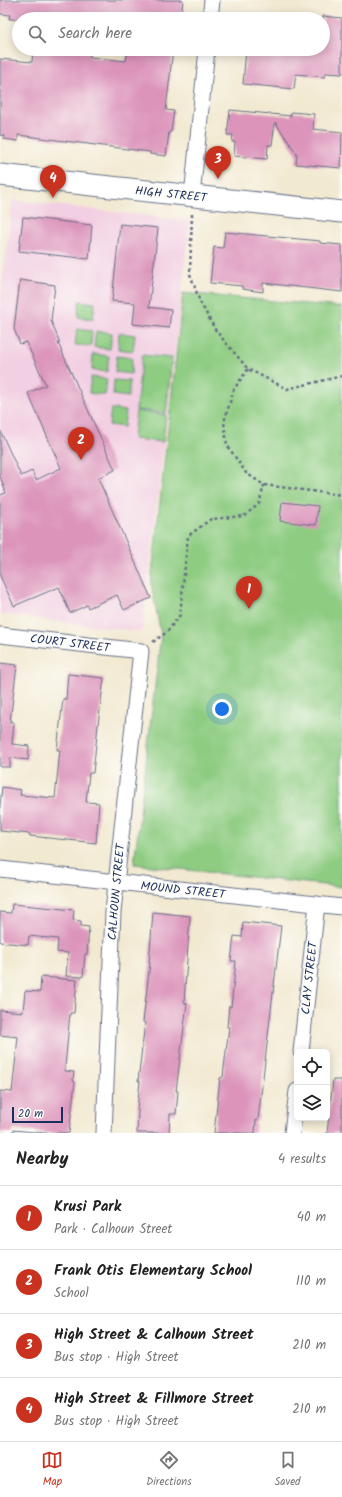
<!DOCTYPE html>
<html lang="en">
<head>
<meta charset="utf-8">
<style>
	:root { --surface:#fff; --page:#f6f6f6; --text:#222; --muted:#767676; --line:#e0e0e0; --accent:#c8321e }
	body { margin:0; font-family:Kalam,sans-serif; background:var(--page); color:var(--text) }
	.controls { position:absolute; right:12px; bottom:12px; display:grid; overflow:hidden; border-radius:6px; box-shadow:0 2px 10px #0003 }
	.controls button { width:36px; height:36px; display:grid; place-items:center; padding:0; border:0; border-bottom:1px solid var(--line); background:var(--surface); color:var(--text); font:20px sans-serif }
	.scale { position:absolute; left:12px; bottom:10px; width:51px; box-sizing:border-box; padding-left:4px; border:2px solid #1b2f5e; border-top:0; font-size:11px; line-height:14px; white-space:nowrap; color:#1b2f5e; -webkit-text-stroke:3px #fdfcf7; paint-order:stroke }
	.you { position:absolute; left:222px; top:709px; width:14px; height:14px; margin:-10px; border:3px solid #fff; border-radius:50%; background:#1a73e8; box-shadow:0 0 0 6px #1a73e833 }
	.badge { display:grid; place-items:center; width:26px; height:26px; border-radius:50%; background:var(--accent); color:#fff; font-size:13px; font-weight:700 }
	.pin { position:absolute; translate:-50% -33px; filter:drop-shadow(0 1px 2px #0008) }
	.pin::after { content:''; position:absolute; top:21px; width:14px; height:12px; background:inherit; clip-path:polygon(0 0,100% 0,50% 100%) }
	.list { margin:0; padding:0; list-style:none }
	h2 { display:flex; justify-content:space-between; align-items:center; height:52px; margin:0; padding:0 16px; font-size:17px }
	h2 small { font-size:13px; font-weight:400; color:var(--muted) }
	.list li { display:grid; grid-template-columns:26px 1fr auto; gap:12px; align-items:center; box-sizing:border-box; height:64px; padding:0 16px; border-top:1px solid var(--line) }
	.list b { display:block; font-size:15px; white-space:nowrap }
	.list p { margin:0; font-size:13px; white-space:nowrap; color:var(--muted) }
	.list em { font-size:13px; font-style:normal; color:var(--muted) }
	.icon { flex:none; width:22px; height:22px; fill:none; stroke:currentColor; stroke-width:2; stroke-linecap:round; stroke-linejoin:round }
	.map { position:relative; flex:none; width:342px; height:1133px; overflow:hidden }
	.search { position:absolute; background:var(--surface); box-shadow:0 2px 10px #0003; left:12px; right:12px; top:12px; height:44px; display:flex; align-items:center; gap:10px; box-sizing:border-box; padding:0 14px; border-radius:22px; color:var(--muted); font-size:15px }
	.sheet { height:308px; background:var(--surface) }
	nav { display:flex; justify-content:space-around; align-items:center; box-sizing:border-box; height:56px; border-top:1px solid var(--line); background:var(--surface); font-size:11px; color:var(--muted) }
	nav a { display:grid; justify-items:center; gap:2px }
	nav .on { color:var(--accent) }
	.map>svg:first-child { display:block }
</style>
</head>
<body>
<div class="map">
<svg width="342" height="1133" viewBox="0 0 342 1133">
	<rect width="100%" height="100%" fill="#fdfcf7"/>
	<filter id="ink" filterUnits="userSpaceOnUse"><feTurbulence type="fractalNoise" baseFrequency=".025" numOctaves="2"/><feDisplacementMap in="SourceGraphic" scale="8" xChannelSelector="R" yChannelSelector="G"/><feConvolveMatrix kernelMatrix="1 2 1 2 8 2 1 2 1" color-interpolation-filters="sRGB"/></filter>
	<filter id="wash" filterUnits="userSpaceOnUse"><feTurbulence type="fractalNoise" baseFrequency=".012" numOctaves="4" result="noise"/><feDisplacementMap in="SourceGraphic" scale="16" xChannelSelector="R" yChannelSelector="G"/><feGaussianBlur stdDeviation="0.9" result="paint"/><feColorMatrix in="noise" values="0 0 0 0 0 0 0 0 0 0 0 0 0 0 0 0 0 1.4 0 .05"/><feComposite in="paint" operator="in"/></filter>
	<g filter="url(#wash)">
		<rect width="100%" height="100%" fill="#f2e9d1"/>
		<!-- built -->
		<path fill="#f2cfe2" d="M 12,200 L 190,221 L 142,632 L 0,614 L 0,305 Z"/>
		<!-- green -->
		<path fill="#8ecc82" stroke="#547e70" d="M 183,293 L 342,307 L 342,887 L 134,864 L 161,635 L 151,583 Z
			M 79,301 L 95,303 L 93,319 L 78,317 Z
			M 77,329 L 92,331 L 91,346 L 75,345 Z
			M 96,331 L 112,333 L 110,349 L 94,347 Z
			M 119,333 L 135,335 L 133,351 L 118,349 Z
			M 93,354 L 109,356 L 107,372 L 92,370 Z
			M 142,355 L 172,358 L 166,413 L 136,410 Z
			M 117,356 L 132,358 L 131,374 L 115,372 Z
			M 91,377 L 107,379 L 105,395 L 89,393 Z
			M 114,380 L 130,381 L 128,397 L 113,395 Z
			M 111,409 L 126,411 L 124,427 L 109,425 Z
			M 136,411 L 166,415 L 163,442 L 133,439 Z"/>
		<g id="blocks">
			<!-- building -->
			<path fill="#dc94bb" d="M 0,0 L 183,0 L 181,19 L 9,19 L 10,15 L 0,14 Z
				M 323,16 L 342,18 L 342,74 L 325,73 L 325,77 L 296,74 L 294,89 L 243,84 L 246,49 L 323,49 Z
				M 33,49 L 59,49 L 90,52 L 90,57 L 126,61 L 128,49 L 173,49 L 166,110 L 174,111 L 171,132 L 169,132 L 166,156 L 150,154 L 150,152 L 18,135 L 18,141 L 4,139 L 4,136 L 0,135 L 0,59 L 32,62 Z
				M 230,110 L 291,116 L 291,112 L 314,114 L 313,129 L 342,132 L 341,168 L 296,164 L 297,154 L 275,122 L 272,145 L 268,145 L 267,159 L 234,156 L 235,142 L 232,142 L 233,135 L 227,135 Z
				M 23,217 L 92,225 L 89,259 L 19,251 Z
				M 120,224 L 158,228 L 149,307 L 171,310 L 169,328 L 133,324 L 135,303 L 112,301 Z
				M 225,232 L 320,241 L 320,243 L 342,245 L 342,292 L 263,283 L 263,292 L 242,289 L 242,286 L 210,283 L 214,247 L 223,248 Z
				M 20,280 L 55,285 L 51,321 L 60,343 L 58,343 L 115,470 L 98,478 L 151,598 L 124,610 L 117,595 L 88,608 L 87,605 L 70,613 L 59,587 L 14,606 L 0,576 L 0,495 L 6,493 L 0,476 L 0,430 L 21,476 L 32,471 L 36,480 L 61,468 L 28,393 L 46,385 L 26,342 L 20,344 L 14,329 Z
				M 282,502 L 318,506 L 316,525 L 280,521 Z
				M 0,663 L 17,665 L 10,722 L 14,722 L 12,744 L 29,746 L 28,760 L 10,758 L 10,767 L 0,767 Z
				M 68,674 L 104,678 L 98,725 L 93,773 L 89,773 L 86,802 L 99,803 L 96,843 L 30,836 L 30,834 L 0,831 L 0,806 L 2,787 L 21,790 L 20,795 L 55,798 L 60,750 L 57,750 L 63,699 L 66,699 Z
				M 12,904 L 74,910 L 73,920 L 81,921 L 81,926 L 89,927 L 87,954 L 85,954 L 83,977 L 66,976 L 68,953 L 57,952 L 58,939 L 29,936 L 28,945 L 0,942 L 0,912 L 11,913 Z
				M 153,912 L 190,916 L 184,1003 L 187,1003 L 176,1091 L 178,1091 L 176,1114 L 170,1114 L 169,1133 L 137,1133 L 138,1110 L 137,1110 L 140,1081 L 138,1081 L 145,1023 L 143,1022 L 150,963 L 149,963 Z
				M 243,922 L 281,926 L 258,1120 L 256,1120 L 255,1133 L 214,1133 L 220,1078 L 223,1077 L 224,1068 L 229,1027 L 227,1027 L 229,1006 L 231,1007 L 236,961 L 231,961 L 234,936 L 242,937 Z
				M 41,977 L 77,980 L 74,1013 L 70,1013 L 65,1067 L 65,1071 L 74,1072 L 73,1081 L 75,1082 L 69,1133 L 46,1133 L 13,1130 L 13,1133 L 0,1133 L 0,1091 L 12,1092 L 18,1037 L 0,1035 L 0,1010 L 23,1012 L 25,991 L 40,992 Z
				M 333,1080 L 342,1080 L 342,1133 L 327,1133 Z"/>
		</g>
	</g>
	<g filter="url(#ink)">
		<use href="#blocks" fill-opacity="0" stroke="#667086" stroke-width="1"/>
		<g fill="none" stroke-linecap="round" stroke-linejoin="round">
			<!-- minor casing -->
			<g stroke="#667086" stroke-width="17">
				<path id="minor" d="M 210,19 L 212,0
					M 192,196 L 207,49
					M 0,635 L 141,651 L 113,912 L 104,1133
					M 0,869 L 342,907
					M 301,1052 L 317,904
					M 292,1133 L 297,1091"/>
			</g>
			<!-- secondary casing -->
			<g stroke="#667086" stroke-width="23">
				<path id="secondary" d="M 0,175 L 342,212"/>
			</g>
			<!-- path -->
			<path stroke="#667086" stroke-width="2.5" stroke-dasharray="3 3" stroke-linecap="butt" d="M 192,214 L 190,274 L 200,302 L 216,331 L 248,369 L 287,389 L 342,376
				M 248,369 L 234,389 L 224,422 L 227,445 L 246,473 L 264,485 L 342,495
				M 153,642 L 167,632 L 180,615 L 188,536 L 211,519 L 244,516 L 259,504 L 264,485"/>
			<!-- minor -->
			<use href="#minor" stroke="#fff" stroke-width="15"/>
			<!-- secondary -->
			<use href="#secondary" stroke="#fff" stroke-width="21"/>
		</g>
	</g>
	<g text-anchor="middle" stroke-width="3" stroke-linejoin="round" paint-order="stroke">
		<!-- street labels -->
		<g font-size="12" fill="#1b2f5e" stroke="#fdfcf7">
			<text transform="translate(171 194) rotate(6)" y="4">HIGH STREET</text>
			<text transform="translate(70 643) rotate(7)" y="4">COURT STREET</text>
			<text transform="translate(183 890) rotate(6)" y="4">MOUND STREET</text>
			<text transform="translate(116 892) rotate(-85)" y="4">CALHOUN STREET</text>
			<text transform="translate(309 978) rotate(-84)" y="4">CLAY STREET</text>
		</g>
	</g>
</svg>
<div class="controls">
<button><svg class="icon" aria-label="locate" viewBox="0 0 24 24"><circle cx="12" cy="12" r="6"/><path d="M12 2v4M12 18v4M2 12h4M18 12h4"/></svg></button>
<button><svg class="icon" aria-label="layers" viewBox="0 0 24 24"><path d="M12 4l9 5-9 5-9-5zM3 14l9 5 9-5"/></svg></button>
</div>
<div class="scale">20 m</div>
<div class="you"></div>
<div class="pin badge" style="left:249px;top:609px">1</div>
<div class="pin badge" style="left:81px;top:460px">2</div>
<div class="pin badge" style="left:218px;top:179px">3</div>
<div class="pin badge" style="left:53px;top:198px">4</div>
<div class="search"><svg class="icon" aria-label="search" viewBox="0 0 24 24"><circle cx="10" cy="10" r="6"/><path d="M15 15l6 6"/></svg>Search here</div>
</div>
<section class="sheet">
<h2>Nearby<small>4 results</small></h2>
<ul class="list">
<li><span class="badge">1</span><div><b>Krusi Park</b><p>Park · Calhoun Street</p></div><em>40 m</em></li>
<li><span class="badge">2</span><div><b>Frank Otis Elementary School</b><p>School</p></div><em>110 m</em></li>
<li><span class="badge">3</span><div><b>High Street &amp; Calhoun Street</b><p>Bus stop · High Street</p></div><em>210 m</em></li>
<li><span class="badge">4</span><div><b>High Street &amp; Fillmore Street</b><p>Bus stop · High Street</p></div><em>210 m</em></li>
</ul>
</section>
<nav>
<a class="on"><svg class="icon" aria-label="map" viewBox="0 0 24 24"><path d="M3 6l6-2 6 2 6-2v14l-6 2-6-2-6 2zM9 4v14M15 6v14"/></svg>Map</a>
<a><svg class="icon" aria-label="directions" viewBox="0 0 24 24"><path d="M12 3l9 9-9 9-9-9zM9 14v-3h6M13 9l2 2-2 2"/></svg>Directions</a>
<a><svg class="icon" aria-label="saved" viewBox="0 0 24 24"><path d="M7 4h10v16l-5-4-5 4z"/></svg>Saved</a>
</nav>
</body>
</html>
